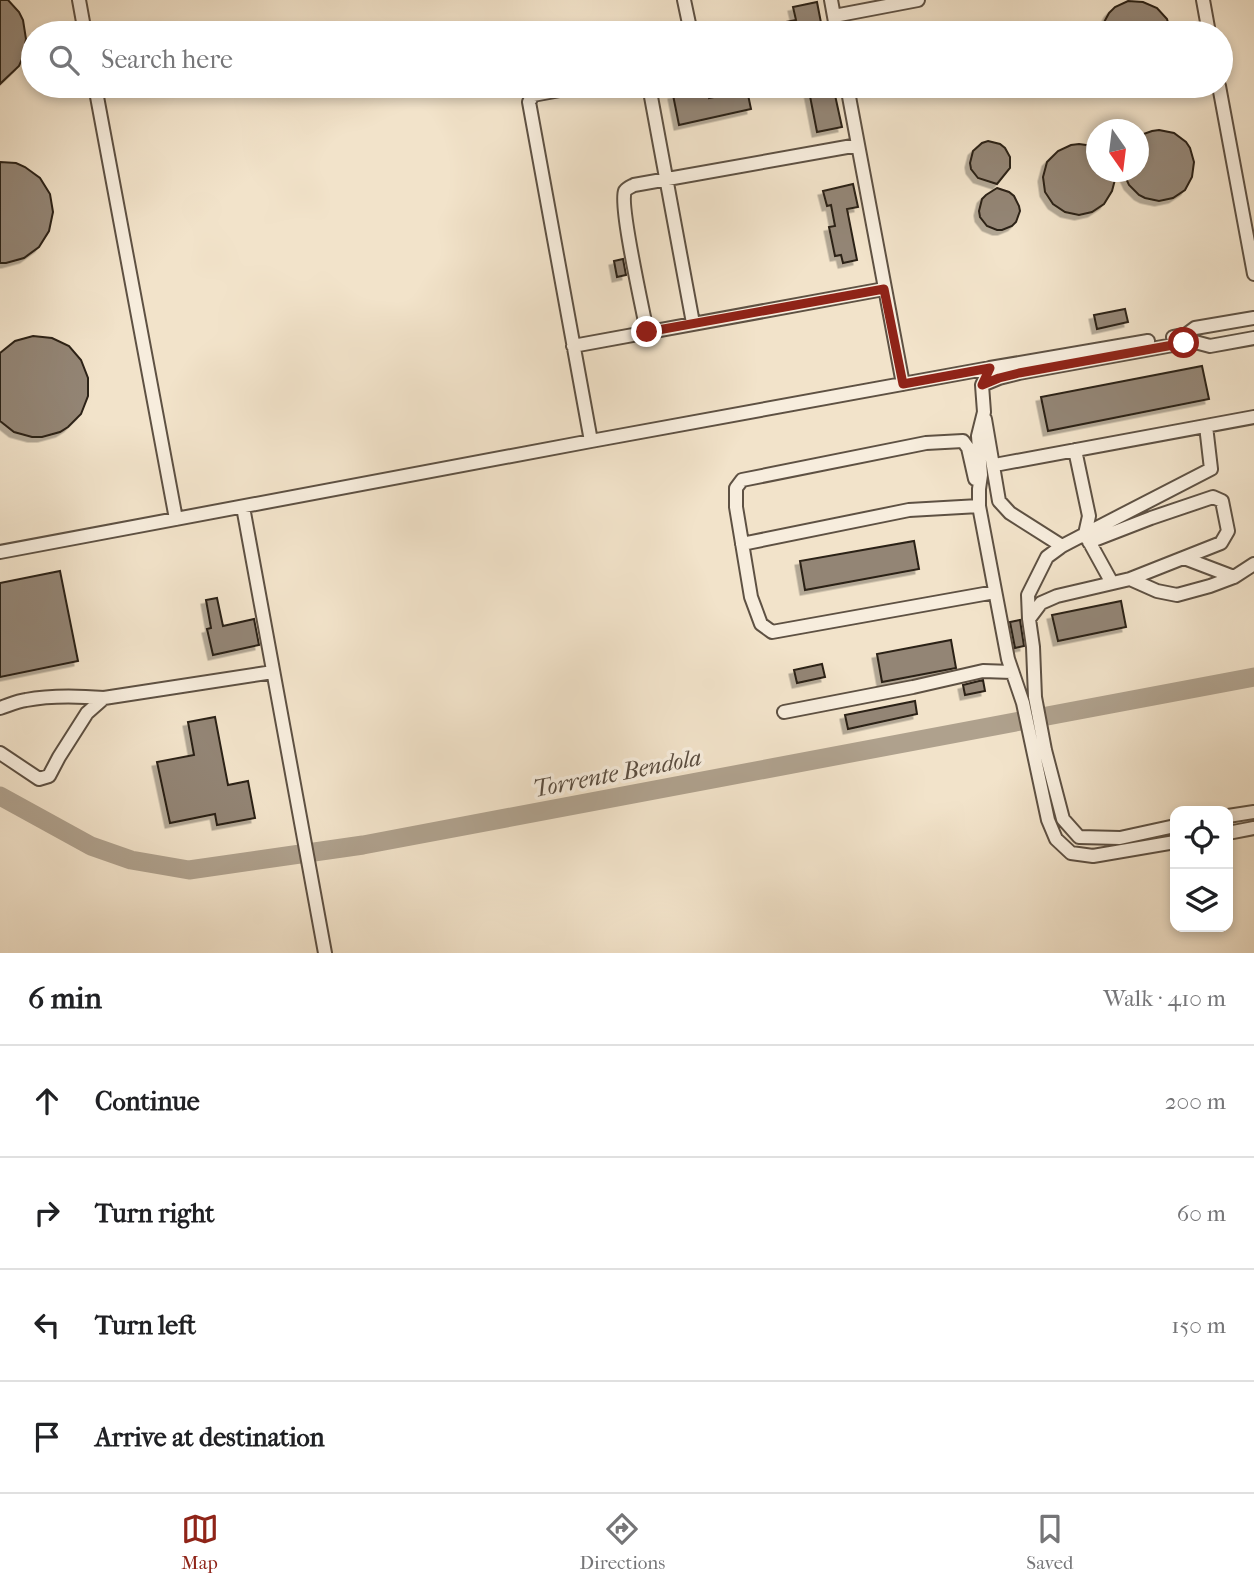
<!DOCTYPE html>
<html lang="en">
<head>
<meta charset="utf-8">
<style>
	:root { --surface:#fff; --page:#f2f2f2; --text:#202124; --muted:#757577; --line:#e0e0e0; --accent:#8f2418 }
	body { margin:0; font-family:"IM FELL French Canon",serif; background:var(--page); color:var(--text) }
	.controls { position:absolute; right:21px; bottom:21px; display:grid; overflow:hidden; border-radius:14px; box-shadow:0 4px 10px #0003 }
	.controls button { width:63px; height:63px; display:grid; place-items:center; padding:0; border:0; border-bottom:2px solid var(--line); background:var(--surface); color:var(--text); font:35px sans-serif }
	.compass { position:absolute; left:1086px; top:119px; width:63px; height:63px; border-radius:50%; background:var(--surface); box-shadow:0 4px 10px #0003; rotate:166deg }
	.stop { position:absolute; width:21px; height:21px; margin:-16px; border:5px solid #8f2418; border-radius:50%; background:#fff }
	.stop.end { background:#8f2418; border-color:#fff; box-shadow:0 2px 7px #0008 }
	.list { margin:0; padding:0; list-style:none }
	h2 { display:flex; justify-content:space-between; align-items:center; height:91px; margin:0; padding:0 28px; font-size:30px }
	h2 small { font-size:23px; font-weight:400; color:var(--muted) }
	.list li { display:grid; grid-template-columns:46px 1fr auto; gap:21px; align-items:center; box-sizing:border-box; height:112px; padding:0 28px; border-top:2px solid var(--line) }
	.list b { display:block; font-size:26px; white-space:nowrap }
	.list em { font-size:23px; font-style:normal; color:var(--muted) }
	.icon { flex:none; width:38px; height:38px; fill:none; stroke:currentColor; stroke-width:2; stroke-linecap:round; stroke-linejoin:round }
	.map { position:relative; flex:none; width:1254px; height:953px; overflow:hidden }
	.search { position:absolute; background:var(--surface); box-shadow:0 4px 10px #0003; left:21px; right:21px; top:21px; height:77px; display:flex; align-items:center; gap:18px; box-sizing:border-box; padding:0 24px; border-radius:38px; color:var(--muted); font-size:26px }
	.sheet { height:539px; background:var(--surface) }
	nav { display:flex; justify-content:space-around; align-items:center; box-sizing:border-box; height:98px; border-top:2px solid var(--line); background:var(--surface); font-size:19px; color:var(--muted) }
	nav a { display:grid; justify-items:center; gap:4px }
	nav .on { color:var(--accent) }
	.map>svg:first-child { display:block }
</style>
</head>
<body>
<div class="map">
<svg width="1254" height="953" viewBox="0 0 1254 953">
	<defs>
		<filter id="shadow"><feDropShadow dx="-4.5" dy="4.5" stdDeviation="0" flood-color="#0004"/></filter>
	</defs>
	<rect width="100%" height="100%" fill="#f2e3ca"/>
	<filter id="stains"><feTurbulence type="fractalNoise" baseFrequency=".00286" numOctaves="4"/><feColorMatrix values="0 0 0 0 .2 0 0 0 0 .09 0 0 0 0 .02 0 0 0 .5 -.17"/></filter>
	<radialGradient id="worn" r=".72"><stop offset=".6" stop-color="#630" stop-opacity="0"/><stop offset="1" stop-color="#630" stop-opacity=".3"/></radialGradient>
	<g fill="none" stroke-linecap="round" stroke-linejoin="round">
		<!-- river -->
		<path stroke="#afa18d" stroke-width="19" d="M 0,796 L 91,846 L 131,860 L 189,870 L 363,845 L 1254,677"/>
	</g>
	<!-- building -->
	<path fill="#938574" stroke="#2c2016" stroke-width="2" filter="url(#shadow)" d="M 0,0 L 8,0 L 19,12 L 23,20 L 26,39 L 23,57 L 19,66 L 0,84 Z
		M 1128,1 L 1143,2 L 1157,8 L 1167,19 L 1171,33 L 1100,33 L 1102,26 L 1109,13 L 1115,7 Z
		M 817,2 L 823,33 L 750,33 L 750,29 L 796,20 L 793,7 Z
		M 808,86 L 833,86 L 842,127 L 817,132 Z
		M 707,89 L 709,98 L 747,90 L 751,109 L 679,125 L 673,95 Z
		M 1159,130 L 1174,133 L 1186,142 L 1190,148 L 1194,162 L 1192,177 L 1185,190 L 1173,198 L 1159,201 L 1145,198 L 1139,195 L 1129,185 L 1123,172 L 1138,172 L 1138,136 L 1152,131 Z
		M 988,141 L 1000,144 L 1005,148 L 1010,157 L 1010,168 L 997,184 L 978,178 L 971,169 L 970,163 L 973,151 L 982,143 Z
		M 1079,144 L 1086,145 L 1096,149 L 1096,172 L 1117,172 L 1112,191 L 1104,204 L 1092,212 L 1079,215 L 1065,212 L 1053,204 L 1045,192 L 1043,177 L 1047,162 L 1058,151 L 1071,145 Z
		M 0,162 L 16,163 L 25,167 L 40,178 L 50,194 L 53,212 L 49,231 L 39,247 L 24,258 L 6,263 L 0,263 Z
		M 853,184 L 858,207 L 847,209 L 857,260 L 843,263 L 841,255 L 835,256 L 829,227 L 835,226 L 831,205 L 827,206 L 823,191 Z
		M 997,188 L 1009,192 L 1014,196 L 1019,206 L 1020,211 L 1016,222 L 1012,226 L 1002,230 L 997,230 L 987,226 L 980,217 L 979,211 L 982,199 L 986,195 Z
		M 623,259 L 626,275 L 617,277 L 614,261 Z
		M 1125,309 L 1128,322 L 1097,329 L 1094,315 Z
		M 33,336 L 52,338 L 69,346 L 81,360 L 88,378 L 88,396 L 81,414 L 68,427 L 60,432 L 42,437 L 32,437 L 14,432 L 0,421 L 0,353 L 15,341 Z
		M 1202,366 L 1209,399 L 1048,431 L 1041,397 Z
		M 914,541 L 919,569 L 805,590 L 800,561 Z
		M 60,571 L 78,661 L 0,677 L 0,583 Z
		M 217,598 L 223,626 L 254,619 L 259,645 L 213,655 L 207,629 L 211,628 L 206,600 Z
		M 1121,601 L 1126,627 L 1058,641 L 1052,615 Z
		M 1020,620 L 1024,646 L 1015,648 L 1010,622 Z
		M 951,640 L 956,668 L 882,682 L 877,654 Z
		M 822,664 L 825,677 L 797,683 L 794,670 Z
		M 983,680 L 985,691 L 965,695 L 963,685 Z
		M 915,701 L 917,714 L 848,729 L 845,715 Z
		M 215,717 L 228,785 L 248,781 L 255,818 L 217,825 L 215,814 L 170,823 L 157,762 L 194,755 L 188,722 Z"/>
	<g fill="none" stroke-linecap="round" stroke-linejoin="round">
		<!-- minor casing -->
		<g stroke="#5e5143" stroke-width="16">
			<path id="minor" d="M 79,0 L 85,33
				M 684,0 L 691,33
				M 831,0 L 837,33
				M 1203,0 L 1209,33
				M 834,16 L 918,0
				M 95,86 L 176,519
				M 582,86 L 533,95 L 529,102 L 591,441
				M 649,86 L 693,323
				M 847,86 L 903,384
				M 1219,86 L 1254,274
				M 647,332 C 643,310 619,205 625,191 C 627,188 630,187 634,185 L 858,145
				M 1173,337 L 1187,334 L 1195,328 L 1254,318
				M 573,346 L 884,289
				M 990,368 L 1148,341
				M 982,385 L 999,378 L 1019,373 L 1184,343 L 1195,342 L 1210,346 L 1254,338
				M 985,419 L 999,501 L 1010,513 L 1062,546
				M 1075,450 L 1089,516 L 1085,534 L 1062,546 L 1047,557 L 1028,595 L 1029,619 L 1033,647 L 1035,697 L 1045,750 L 1063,819 L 1079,837 L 1120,838 L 1175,826
				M 1000,464 L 1254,417
				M 975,479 L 968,448 L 963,441 L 926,443 L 742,480 L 736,488 L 736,507 L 751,597 L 761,624 L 772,632 L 995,592
				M 243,507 L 325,953
				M 742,544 L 909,510 L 979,506
				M 0,552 L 591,441 L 990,368 L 982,385 L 984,412 L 978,436 L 981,475 L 979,489 L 979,506 L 1008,659 L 1023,703 L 1048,820 L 1056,839 L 1071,853 L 1093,856 L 1175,842
				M 1184,558 L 1234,577
				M 1130,579 L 1157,591 L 1177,595 L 1210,586 L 1234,577 L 1254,564
				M 1112,583 L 1085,534 L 1211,469 L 1206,426
				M 1029,619 L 1041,603 L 1057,596 L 1130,579 L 1221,543 L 1228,531 L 1222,501 L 1213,497 L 1151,518 L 1089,542
				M 0,708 C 9,705 18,701 26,700 C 51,695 79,696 104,698 L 273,672
				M 784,712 L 913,687 L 983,671 L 1012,672
				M 0,753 L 39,779 L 49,776 L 59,757 L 87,713 L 104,698
				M 1228,816 L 1254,812
				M 1228,833 L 1254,828"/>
		</g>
		<!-- minor -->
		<use href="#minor" stroke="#f7eddd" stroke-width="12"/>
	</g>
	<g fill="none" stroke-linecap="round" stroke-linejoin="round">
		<!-- route -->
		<path stroke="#8f2418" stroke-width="9" d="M 647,332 L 884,289 L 903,384 L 990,368 L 982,385 L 999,378 L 1019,373 L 1184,343"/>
	</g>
	<g text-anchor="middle" stroke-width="7" stroke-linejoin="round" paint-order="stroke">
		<!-- water labels -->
		<g font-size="24" font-style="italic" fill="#5a4d40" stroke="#f7eddd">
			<text transform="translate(617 773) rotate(-11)" y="8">Torrente Bendola</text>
		</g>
	</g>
	<rect width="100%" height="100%" filter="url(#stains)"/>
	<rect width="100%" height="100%" fill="url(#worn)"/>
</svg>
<div class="controls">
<button><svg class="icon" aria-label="locate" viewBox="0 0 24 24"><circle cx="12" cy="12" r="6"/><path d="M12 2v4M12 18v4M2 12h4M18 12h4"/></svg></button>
<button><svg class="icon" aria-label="layers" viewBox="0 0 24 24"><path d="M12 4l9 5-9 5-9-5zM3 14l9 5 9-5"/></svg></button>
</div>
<svg class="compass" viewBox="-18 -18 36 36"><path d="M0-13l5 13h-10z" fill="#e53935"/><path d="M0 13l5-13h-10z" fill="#757577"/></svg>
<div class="stop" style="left:1184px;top:343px"></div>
<div class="stop end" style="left:647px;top:332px"></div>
<div class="search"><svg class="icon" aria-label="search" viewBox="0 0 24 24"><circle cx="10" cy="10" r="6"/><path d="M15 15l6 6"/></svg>Search here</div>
</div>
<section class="sheet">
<h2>6 min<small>Walk · 410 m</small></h2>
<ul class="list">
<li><svg class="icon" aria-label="ahead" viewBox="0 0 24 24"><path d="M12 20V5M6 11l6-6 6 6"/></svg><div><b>Continue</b></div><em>200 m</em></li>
<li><svg class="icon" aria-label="right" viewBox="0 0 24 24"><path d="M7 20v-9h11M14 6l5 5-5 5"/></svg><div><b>Turn right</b></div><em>60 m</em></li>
<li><svg class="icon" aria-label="left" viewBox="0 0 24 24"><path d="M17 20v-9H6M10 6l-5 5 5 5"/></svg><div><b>Turn left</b></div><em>150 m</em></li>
<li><svg class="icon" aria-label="arrive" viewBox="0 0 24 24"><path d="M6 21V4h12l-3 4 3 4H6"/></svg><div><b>Arrive at destination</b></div></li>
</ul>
</section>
<nav>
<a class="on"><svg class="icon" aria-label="map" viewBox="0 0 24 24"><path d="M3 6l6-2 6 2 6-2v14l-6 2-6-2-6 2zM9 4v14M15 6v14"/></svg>Map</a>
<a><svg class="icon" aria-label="directions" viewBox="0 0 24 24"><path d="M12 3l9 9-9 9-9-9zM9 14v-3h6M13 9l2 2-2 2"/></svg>Directions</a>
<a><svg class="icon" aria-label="saved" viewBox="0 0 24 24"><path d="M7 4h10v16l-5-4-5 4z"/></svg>Saved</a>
</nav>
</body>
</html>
